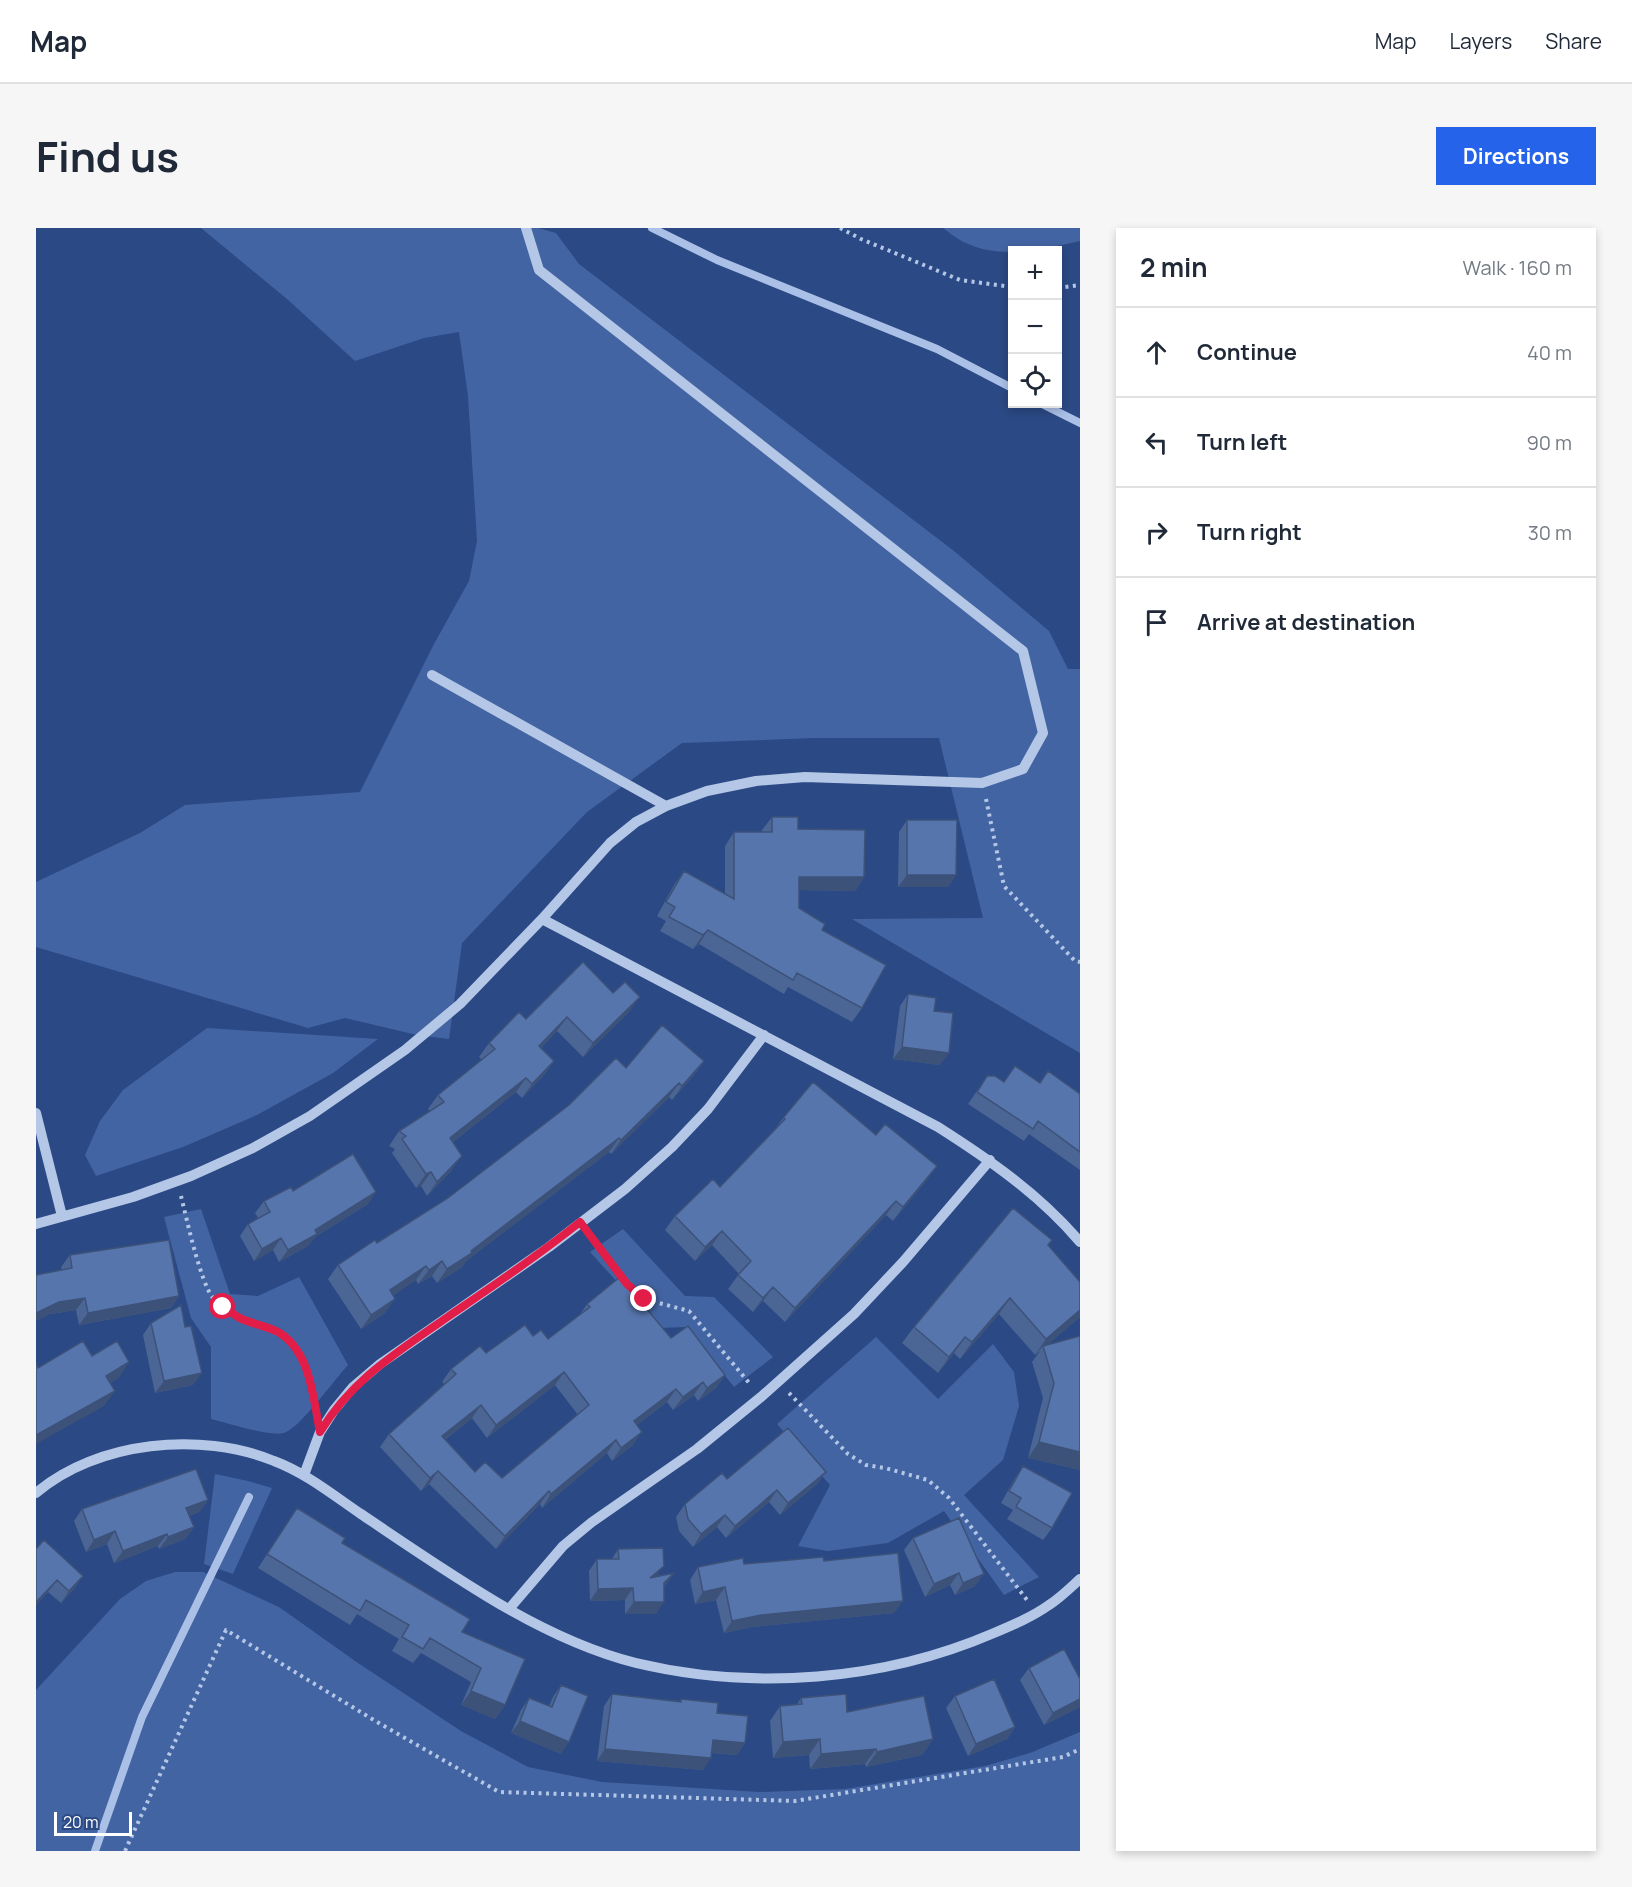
<!DOCTYPE html>
<html lang="en">
<head>
<meta charset="utf-8">
<style>
	:root { --surface:#fff; --page:#f6f6f7; --text:#1f2937; --muted:#747a83; --line:#e0e1e3; --accent:#2563eb }
	body { margin:0; font-family:Manrope,sans-serif; background:var(--page); color:var(--text) }
	.controls { position:absolute; right:18px; top:18px; display:grid; overflow:hidden; border-radius:0px; box-shadow:0 3px 9px #0003 }
	.controls button { width:54px; height:54px; display:grid; place-items:center; padding:0; border:0; border-bottom:2px solid var(--line); background:var(--surface); color:var(--text); font:30px sans-serif }
	.scale { position:absolute; left:18px; bottom:15px; width:78px; box-sizing:border-box; padding-left:6px; border:3px solid #fff; border-top:0; font-size:16px; line-height:21px; white-space:nowrap; color:#fff; -webkit-text-stroke:4px #2b4984; paint-order:stroke }
	.stop { position:absolute; width:18px; height:18px; margin:-14px; border:4px solid #e11d48; border-radius:50%; background:#fff }
	.stop.end { background:#e11d48; border-color:#fff; box-shadow:0 2px 6px #0008 }
	.list { margin:0; padding:0; list-style:none }
	h2 { display:flex; justify-content:space-between; align-items:center; height:78px; margin:0; padding:0 24px; font-size:26px }
	h2 small { font-size:20px; font-weight:400; color:var(--muted) }
	.list li { display:grid; grid-template-columns:39px 1fr auto; gap:18px; align-items:center; box-sizing:border-box; height:90px; padding:0 24px; border-top:2px solid var(--line) }
	.list b { display:block; font-size:22px; white-space:nowrap }
	.list em { font-size:20px; font-style:normal; color:var(--muted) }
	.icon { flex:none; width:33px; height:33px; fill:none; stroke:currentColor; stroke-width:2; stroke-linecap:round; stroke-linejoin:round }
	.map { position:relative; flex:none; width:1044px; height:1623px; overflow:hidden; border-radius:0px }
	header { display:flex; align-items:center; gap:36px; box-sizing:border-box; height:84px; padding:0 30px; background:var(--surface); border-bottom:2px solid var(--line) }
	header strong { font-size:28px }
	nav { display:flex; gap:33px; margin-inline-start:auto; font-size:21px }
	.intro { display:flex; align-items:center; justify-content:space-between; box-sizing:border-box; height:144px; padding:0 36px }
	h1 { margin:0; font-size:42px }
	.button { padding:15px 27px; border-radius:0px; background:var(--accent); color:#fff; font-size:21px; font-weight:700 }
	main { display:flex; gap:36px; padding:0 36px }
	aside { flex:1; background:var(--surface); border-radius:0px; box-shadow:0 3px 9px #0003 }
	.map>svg:first-child { display:block }
</style>
</head>
<body>
<header>
<strong>Map</strong>
<nav><a>Map</a><a>Layers</a><a>Share</a></nav>
</header>
<div class="intro"><h1>Find us</h1><a class="button">Directions</a></div>
<main>
<div class="map">
<svg width="1044" height="1623" viewBox="0 0 1044 1623">
	<rect width="100%" height="100%" fill="#2b4984"/>
	<!-- green -->
	<path fill="#4364a2" d="M 165,0 L 502,0 L 520,5 L 543,36 L 918,323 L 1013,403 L 1032,441 L 1044,441 L 1044,825 L 816,691 L 947,690 L 903,510 L 778,510 L 646,515 L 551,584 L 426,715 L 413,811 L 381,807 L 309,790 L 272,800 L 0,719 L 0,654 L 104,605 L 149,577 L 324,564 L 398,416 L 433,353 L 441,313 L 432,168 L 423,104 L 388,110 L 319,133 L 251,71 Z
		M 907,0 L 1044,0 L 1044,13 C 1007,21 966,32 930,15 C 922,12 914,5 907,0 Z
		M 171,800 L 342,811 L 297,845 L 221,887 L 147,919 L 60,948 L 49,927 L 64,893 L 87,862 Z
		M 165,981 L 194,1066 L 222,1068 L 263,1049 L 312,1137 C 298,1152 264,1200 248,1205 C 233,1209 192,1195 175,1191 L 175,1119 L 155,1090 L 128,989 Z
		M 587,1001 L 649,1068 L 678,1069 L 737,1129 L 698,1159 L 650,1099 L 623,1100 L 554,1024 Z
		M 840,1109 L 902,1171 L 957,1116 L 978,1144 L 983,1178 L 967,1232 L 928,1267 L 1003,1349 L 968,1367 L 908,1283 L 852,1315 L 792,1323 L 762,1318 L 794,1257 L 741,1196 Z
		M 179,1246 L 212,1253 L 236,1260 L 197,1346 L 168,1336 Z
		M 139,1344 L 167,1344 L 243,1379 L 322,1435 L 425,1503 L 492,1539 L 566,1554 L 723,1564 L 809,1561 L 949,1538 L 994,1525 L 1044,1504 L 1044,1623 L 0,1623 L 0,1462 L 84,1371 L 110,1353 Z"/>
	<g fill="none" stroke-linecap="round" stroke-linejoin="round">
		<!-- stream -->
		<path stroke="#aac0e7" stroke-width="8" d="M 616,0 L 681,32 L 901,121 L 976,160
			M 1006,176 L 1044,195
			M 59,1623 L 106,1489 L 213,1269"/>
		<!-- path -->
		<path stroke="#b5c7e7" stroke-width="4" stroke-dasharray="3 4.5" stroke-linecap="butt" d="M 804,0 L 825,11 L 924,52 L 976,59
			M 1022,60 L 1044,57
			M 950,571 L 968,658 L 1039,733 L 1044,734
			M 145,968 C 151,992 164,1053 177,1070 C 188,1083 204,1090 220,1096 C 267,1112 269,1136 279,1180
			M 556,1009 L 592,1056 L 608,1071 L 653,1083 L 714,1156
			M 753,1165 L 812,1226 L 830,1237 L 849,1240 L 892,1252 L 913,1270 L 991,1372
			M 89,1623 L 190,1402 L 341,1494 L 463,1564 L 759,1573 L 1027,1529 L 1044,1521"/>
		<!-- minor -->
		<path stroke="#b5c7e7" stroke-width="10" d="M 396,447 L 630,578 L 671,563 L 720,553 L 769,549 L 946,555 L 987,541 L 1007,505 L 987,423 L 503,42 L 490,0
			M 506,691 L 902,899 C 954,932 1004,967 1044,1014
			M 0,885 L 26,988
			M 0,996 L 97,969 L 155,948 L 217,920 L 274,888 L 369,822 L 424,776 L 506,691 L 574,615 L 600,594 L 630,578
			M 268,1247 L 284,1204 L 298,1182 L 317,1159 L 344,1136 L 513,1019 L 589,961 L 636,919 L 672,881 L 728,807
			M 0,1265 C 61,1213 165,1203 238,1233 C 270,1245 297,1267 325,1286 C 374,1319 423,1353 474,1382 C 513,1404 556,1424 600,1435 C 717,1463 847,1453 958,1405 C 977,1397 996,1389 1013,1377 C 1024,1370 1034,1360 1044,1351
			M 473,1381 L 527,1318 L 556,1294 L 661,1221 L 725,1169 L 818,1086 L 867,1034 L 954,932"/>
	</g>
	<!-- wall -->
	<path fill="#4b6595" fill-rule="evenodd" d="M 736,589 L 762,601 L 828,649 L 819,663 L 763,662 L 763,680 L 786,702 L 826,780 L 816,794 L 752,759 L 748,766 L 663,716 L 657,721 L 624,703 L 630,693 L 621,688 L 638,657 L 648,643 L 689,666 L 689,618 L 698,604 L 726,604 L 726,602 Z
		M 871,592 L 920,647 L 912,659 L 862,659 L 863,604 Z
		M 872,766 L 898,783 L 904,837 L 857,831 L 864,778 Z
		M 594,783 L 547,829 L 521,803 L 505,820 L 518,833 L 508,847 L 486,870 L 480,864 L 417,914 L 416,942 L 391,968 L 385,958 L 380,960 L 356,925 L 359,921 L 353,918 L 363,903 L 394,883 L 392,881 L 402,867 L 446,832 L 443,829 L 453,815 L 490,791 Z
		M 668,833 L 658,847 L 636,872 L 633,869 L 575,926 L 573,924 L 430,1033 L 426,1039 L 401,1055 L 396,1048 L 382,1056 L 380,1052 L 357,1067 L 349,1085 L 325,1101 L 292,1051 L 302,1037 L 341,1015 L 412,970 L 590,840 Z
		M 951,848 L 968,854 L 1004,855 L 1044,866 L 1044,942 L 993,906 L 988,913 L 932,876 Z
		M 747,890 L 891,952 L 857,993 L 850,987 L 749,1094 L 727,1073 L 717,1084 L 692,1061 L 703,1046 L 676,1017 L 659,1033 L 629,1002 L 639,988 L 684,959 L 737,904 Z
		M 257,963 L 332,976 L 279,1009 L 272,1018 L 243,1034 L 237,1022 L 218,1033 L 204,1008 L 212,996 L 222,990 L 219,985 L 228,973 Z
		M 1012,1017 L 1044,1054 L 1044,1089 L 1010,1118 L 1044,1242 L 992,1230 L 1007,1170 L 996,1134 L 1004,1123 L 999,1127 L 963,1086 L 924,1131 L 918,1125 L 902,1145 L 866,1115 L 878,1099 Z
		M 34,1027 L 143,1068 L 135,1080 L 43,1097 L 40,1082 L 15,1086 L 26,1042 L 25,1039 Z
		M 551,1076 L 635,1110 L 689,1147 L 680,1160 L 662,1173 L 658,1167 L 637,1182 L 631,1174 L 601,1197 L 597,1217 L 576,1233 L 571,1225 L 506,1280 L 504,1276 L 460,1321 L 393,1256 L 385,1263 L 344,1219 L 353,1206 L 408,1156 L 406,1154 L 415,1141 L 450,1125 L 497,1108 L 512,1111 L 543,1088 ZM 519,1157 L 542,1187 L 466,1250 L 439,1244 L 409,1212 L 436,1190 L 451,1210 Z
		M 115,1095 L 157,1157 L 119,1165 L 107,1107 Z
		M 987,1238 L 1016,1300 L 1007,1312 L 971,1291 L 977,1282 L 965,1275 L 979,1250 Z
		M 790,1244 L 781,1256 L 744,1287 L 733,1274 L 690,1310 L 681,1299 L 657,1319 L 643,1303 L 640,1289 L 649,1276 L 691,1251 Z
		M 172,1272 L 163,1284 L 153,1288 L 158,1299 L 149,1311 L 123,1321 L 122,1318 L 78,1335 L 71,1316 L 50,1324 L 38,1293 L 46,1281 Z
		M 261,1280 L 306,1315 L 426,1404 L 469,1477 L 459,1491 L 425,1477 L 435,1454 L 385,1425 L 377,1435 L 356,1423 L 363,1411 L 321,1386 L 314,1397 L 222,1340 Z
		M 877,1310 L 939,1358 L 919,1367 L 914,1357 L 889,1369 L 868,1322 Z
		M 0,1321 L 47,1348 L 39,1360 L 25,1375 L 12,1364 L 0,1377 Z
		M 582,1321 L 620,1348 L 638,1345 L 628,1358 L 620,1386 L 589,1386 L 589,1372 L 554,1373 L 553,1343 L 561,1331 L 576,1331 Z
		M 788,1333 L 858,1385 L 716,1399 L 688,1405 L 680,1372 L 659,1376 L 654,1352 L 662,1339 Z
		M 993,1440 L 1044,1451 L 1044,1479 L 1008,1497 L 984,1452 Z
		M 525,1457 L 525,1526 L 475,1505 L 485,1482 L 493,1470 L 513,1478 L 517,1469 Z
		M 576,1466 L 644,1473 L 645,1471 L 681,1485 L 709,1515 L 701,1527 L 676,1525 L 667,1542 L 561,1533 L 568,1478 Z
		M 919,1468 L 979,1499 L 971,1511 L 932,1528 L 910,1480 Z
		M 765,1470 L 811,1484 L 897,1511 L 886,1527 L 830,1539 L 829,1536 L 774,1541 L 773,1527 L 737,1530 L 734,1493 L 744,1478 L 761,1476 Z"/>
	<!-- shaded-wall -->
	<path fill="#3d5279" d="M 871,647 L 920,647 L 912,659 L 862,659 Z
		M 763,649 L 828,649 L 819,663 L 753,662 Z
		M 672,702 L 663,716 L 657,721 L 667,707 Z
		M 604,769 L 594,783 L 547,829 L 557,815 Z
		M 531,789 L 521,803 L 493,832 L 503,818 Z
		M 866,819 L 913,825 L 904,837 L 857,831 Z
		M 518,833 L 508,847 L 486,870 L 496,856 Z
		M 668,833 L 658,847 L 636,872 L 646,858 Z
		M 490,850 L 480,864 L 404,924 L 414,910 Z
		M 643,855 L 633,869 L 575,926 L 585,912 Z
		M 583,910 L 573,924 L 430,1033 L 426,1039 L 401,1055 L 411,1041 Z
		M 426,928 L 416,942 L 391,968 L 401,954 Z
		M 901,938 L 891,952 L 857,993 L 867,979 Z
		M 395,944 L 385,958 L 380,960 L 390,946 Z
		M 340,964 L 332,976 L 279,1009 L 272,1018 L 243,1034 L 252,1022 L 279,1002 Z
		M 860,973 L 850,987 L 749,1094 L 759,1080 Z
		M 686,1003 L 676,1017 L 659,1033 L 669,1019 Z
		M 245,1010 L 237,1022 L 218,1033 L 226,1021 Z
		M 406,1033 L 396,1048 L 382,1056 L 393,1042 Z
		M 390,1038 L 380,1052 L 344,1077 L 354,1062 Z
		M 737,1059 L 727,1073 L 717,1084 L 727,1070 Z
		M 143,1068 L 135,1080 L 43,1097 L 52,1085 Z
		M 49,1070 L 40,1082 L 15,1086 L 0,1093 L 0,1085 L 23,1074 Z
		M 974,1070 L 963,1086 L 924,1131 L 936,1114 Z
		M 359,1071 L 349,1085 L 325,1101 L 335,1087 Z
		M 1044,1082 L 1044,1089 L 1008,1120 L 1007,1118 L 999,1127 L 1010,1111 Z
		M 929,1109 L 918,1125 L 902,1145 L 913,1129 Z
		M 93,1134 L 83,1150 L 59,1164 L 70,1148 Z
		M 528,1144 L 519,1157 L 451,1210 L 460,1197 Z
		M 166,1145 L 157,1157 L 119,1165 L 128,1153 Z
		M 689,1147 L 680,1160 L 662,1173 L 671,1160 Z
		M 667,1154 L 658,1167 L 637,1182 L 647,1169 Z
		M 640,1161 L 631,1174 L 589,1206 L 598,1193 Z
		M 79,1163 L 68,1178 L 0,1216 L 0,1207 Z
		M 445,1177 L 436,1190 L 397,1221 L 406,1208 Z
		M 606,1204 L 597,1217 L 576,1233 L 585,1220 Z
		M 580,1212 L 571,1225 L 506,1280 L 515,1266 Z
		M 1003,1214 L 1044,1224 L 1044,1242 L 992,1230 Z
		M 402,1243 L 393,1256 L 385,1263 L 394,1250 Z
		M 790,1244 L 781,1256 L 744,1287 L 752,1275 Z
		M 741,1262 L 733,1274 L 690,1310 L 699,1298 Z
		M 513,1263 L 504,1276 L 460,1321 L 469,1308 Z
		M 172,1272 L 163,1284 L 142,1292 L 150,1280 Z
		M 689,1287 L 681,1299 L 657,1319 L 665,1306 Z
		M 158,1299 L 149,1311 L 123,1321 L 132,1309 Z
		M 79,1303 L 71,1316 L 50,1324 L 58,1312 Z
		M 131,1306 L 122,1318 L 78,1335 L 87,1323 Z
		M 628,1338 L 619,1350 L 614,1350 Z
		M 638,1345 L 630,1357 L 619,1367 L 628,1355 Z
		M 923,1345 L 914,1357 L 889,1369 L 898,1356 Z
		M 948,1346 L 939,1358 L 919,1367 L 927,1355 Z
		M 47,1348 L 39,1360 L 25,1375 L 33,1363 Z
		M 21,1352 L 12,1364 L 0,1377 L 0,1374 Z
		M 689,1359 L 680,1372 L 659,1376 L 667,1364 Z
		M 597,1360 L 589,1372 L 554,1373 L 562,1361 Z
		M 867,1373 L 858,1385 L 716,1399 L 688,1405 L 696,1393 L 725,1387 Z
		M 598,1374 L 628,1374 L 620,1386 L 589,1386 Z
		M 435,1463 L 469,1477 L 459,1491 L 425,1477 Z
		M 1044,1471 L 1044,1479 L 1008,1497 L 1017,1485 Z
		M 484,1493 L 533,1514 L 525,1526 L 475,1505 Z
		M 979,1499 L 971,1511 L 932,1528 L 940,1516 Z
		M 784,1511 L 773,1527 L 737,1530 L 747,1514 Z
		M 897,1511 L 886,1527 L 830,1539 L 841,1524 Z
		M 677,1512 L 709,1515 L 701,1527 L 668,1524 Z
		M 569,1521 L 675,1530 L 667,1542 L 561,1533 Z
		M 840,1521 L 829,1536 L 774,1541 L 785,1526 Z"/>
	<!-- building -->
	<path fill="#5775ad" stroke="#3d5279" stroke-width="1.5" fill-rule="evenodd" d="M 736,589 L 762,589 L 762,601 L 829,602 L 828,649 L 763,649 L 763,680 L 789,696 L 786,702 L 850,737 L 826,780 L 761,745 L 757,752 L 672,702 L 667,707 L 633,689 L 639,679 L 630,674 L 648,643 L 698,671 L 698,604 L 736,604 Z
		M 871,592 L 921,592 L 920,647 L 871,647 Z
		M 547,734 L 577,765 L 589,754 L 604,769 L 557,815 L 531,789 L 503,818 L 518,833 L 496,856 L 490,850 L 414,910 L 426,928 L 401,954 L 395,944 L 390,946 L 366,911 L 370,908 L 363,903 L 408,874 L 402,867 L 459,821 L 453,815 L 483,784 L 490,791 Z
		M 872,766 L 900,770 L 898,783 L 917,785 L 913,825 L 866,819 Z
		M 626,797 L 668,833 L 646,858 L 643,855 L 585,912 L 583,910 L 435,1023 L 436,1025 L 411,1041 L 406,1033 L 393,1042 L 390,1038 L 354,1062 L 359,1071 L 335,1087 L 302,1037 L 339,1012 L 341,1015 L 412,970 L 533,877 L 580,830 L 590,840 Z
		M 979,838 L 1004,855 L 1012,843 L 1044,866 L 1044,924 L 1002,893 L 997,901 L 941,864 L 951,848 L 959,848 L 968,854 Z
		M 777,854 L 840,907 L 849,896 L 901,938 L 867,979 L 860,973 L 759,1080 L 737,1059 L 727,1070 L 702,1047 L 715,1033 L 686,1003 L 669,1019 L 639,988 L 677,951 L 684,959 L 749,891 L 747,890 Z
		M 317,926 L 340,964 L 279,1002 L 281,1006 L 252,1022 L 245,1010 L 226,1021 L 212,996 L 234,984 L 228,973 L 255,959 L 257,963 Z
		M 977,980 L 1016,1012 L 1012,1017 L 1044,1054 L 1044,1082 L 1010,1111 L 974,1070 L 936,1114 L 929,1109 L 913,1129 L 878,1099 Z
		M 133,1012 L 143,1068 L 52,1085 L 49,1070 L 23,1074 L 0,1085 L 0,1047 L 36,1040 L 34,1027 Z
		M 584,1049 L 635,1110 L 652,1098 L 689,1147 L 671,1160 L 667,1154 L 647,1169 L 640,1161 L 598,1193 L 606,1204 L 585,1220 L 580,1212 L 515,1266 L 513,1263 L 469,1308 L 402,1243 L 394,1250 L 353,1206 L 420,1146 L 415,1141 L 444,1118 L 450,1125 L 489,1097 L 497,1108 L 505,1102 L 512,1111 L 554,1079 L 551,1076 ZM 528,1144 L 553,1177 L 466,1250 L 449,1234 L 439,1244 L 406,1208 L 445,1177 L 460,1197 Z
		M 145,1077 L 149,1099 L 155,1098 L 166,1145 L 128,1153 L 115,1095 Z
		M 1044,1108 L 1044,1224 L 1003,1214 L 1018,1155 L 1007,1118 Z
		M 47,1113 L 56,1128 L 81,1113 L 93,1134 L 70,1148 L 79,1163 L 0,1207 L 0,1135 L 2,1140 Z
		M 752,1200 L 790,1244 L 752,1275 L 741,1262 L 699,1298 L 689,1287 L 665,1306 L 652,1291 L 649,1276 L 686,1245 L 691,1251 Z
		M 987,1238 L 1036,1265 L 1016,1300 L 980,1279 L 985,1270 L 973,1263 Z
		M 160,1241 L 172,1272 L 150,1280 L 158,1299 L 132,1309 L 131,1306 L 87,1323 L 79,1303 L 58,1312 L 46,1281 Z
		M 261,1280 L 309,1310 L 306,1315 L 434,1391 L 426,1404 L 489,1431 L 469,1477 L 435,1463 L 445,1440 L 394,1410 L 387,1421 L 366,1409 L 373,1397 L 330,1372 L 324,1383 L 231,1326 Z
		M 923,1290 L 948,1346 L 927,1355 L 923,1345 L 898,1356 L 877,1310 Z
		M 8,1312 L 47,1348 L 33,1363 L 21,1352 L 0,1374 L 0,1321 Z
		M 627,1320 L 628,1338 L 614,1350 L 638,1345 L 628,1355 L 628,1374 L 598,1374 L 597,1360 L 562,1361 L 561,1331 L 583,1331 L 582,1321 Z
		M 862,1325 L 867,1373 L 725,1387 L 696,1393 L 689,1359 L 667,1364 L 662,1339 L 707,1330 L 708,1336 L 787,1329 L 788,1333 Z
		M 1028,1421 L 1044,1451 L 1044,1471 L 1017,1485 L 993,1440 Z
		M 958,1451 L 979,1499 L 940,1516 L 919,1468 Z
		M 525,1457 L 552,1468 L 533,1514 L 484,1493 L 493,1470 L 516,1479 Z
		M 576,1466 L 645,1474 L 645,1471 L 682,1475 L 681,1485 L 712,1488 L 709,1515 L 677,1512 L 675,1530 L 569,1521 Z
		M 810,1466 L 811,1484 L 888,1468 L 897,1511 L 841,1524 L 840,1521 L 785,1526 L 784,1511 L 747,1514 L 744,1478 L 766,1476 L 765,1470 Z"/>
	<g fill="none" stroke-linecap="round" stroke-linejoin="round">
		<!-- route -->
		<path stroke="#e11d48" stroke-width="8" d="M 187,1079 C 192,1082 197,1086 202,1089 C 214,1096 229,1097 242,1104 C 275,1123 277,1171 284,1204 C 317,1150 362,1124 413,1088 C 457,1058 502,1028 544,994 L 591,1056 L 608,1071"/>
	</g>
</svg>
<div class="controls">
<button>+</button>
<button>−</button>
<button><svg class="icon" aria-label="locate" viewBox="0 0 24 24"><circle cx="12" cy="12" r="6"/><path d="M12 2v4M12 18v4M2 12h4M18 12h4"/></svg></button>
</div>
<div class="scale">20 m</div>
<div class="stop" style="left:187px;top:1079px"></div>
<div class="stop end" style="left:608px;top:1071px"></div>
</div>
<aside>
<h2>2 min<small>Walk · 160 m</small></h2>
<ul class="list">
<li><svg class="icon" aria-label="ahead" viewBox="0 0 24 24"><path d="M12 20V5M6 11l6-6 6 6"/></svg><div><b>Continue</b></div><em>40 m</em></li>
<li><svg class="icon" aria-label="left" viewBox="0 0 24 24"><path d="M17 20v-9H6M10 6l-5 5 5 5"/></svg><div><b>Turn left</b></div><em>90 m</em></li>
<li><svg class="icon" aria-label="right" viewBox="0 0 24 24"><path d="M7 20v-9h11M14 6l5 5-5 5"/></svg><div><b>Turn right</b></div><em>30 m</em></li>
<li><svg class="icon" aria-label="arrive" viewBox="0 0 24 24"><path d="M6 21V4h12l-3 4 3 4H6"/></svg><div><b>Arrive at destination</b></div></li>
</ul>
</aside>
</main>
</body>
</html>
